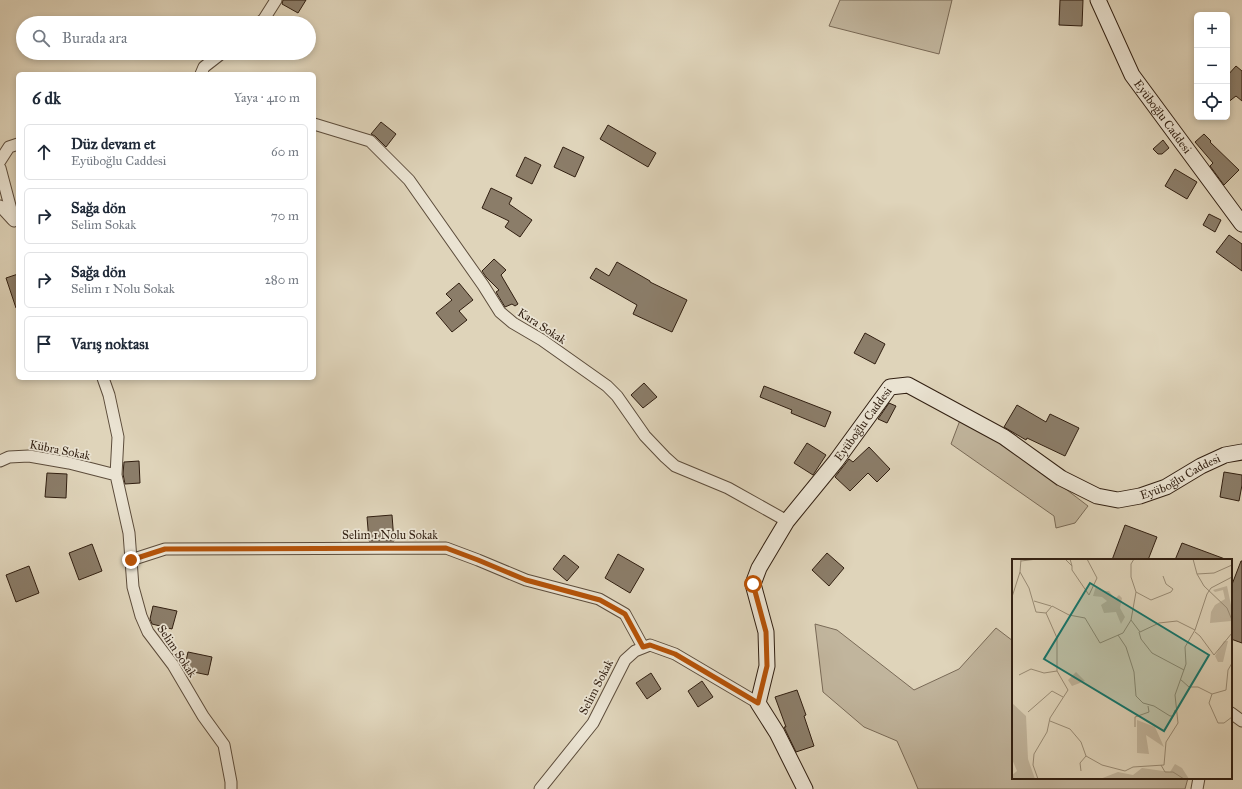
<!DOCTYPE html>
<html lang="tr">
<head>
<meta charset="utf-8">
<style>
	:root { --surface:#fff; --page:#f2f2f3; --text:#1f2937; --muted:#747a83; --line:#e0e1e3 }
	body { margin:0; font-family:"IM FELL Great Primer",serif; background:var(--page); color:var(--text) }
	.controls { position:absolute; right:12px; top:12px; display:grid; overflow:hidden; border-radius:6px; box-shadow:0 2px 6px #0003 }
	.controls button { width:36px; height:36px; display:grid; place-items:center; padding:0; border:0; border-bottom:1px solid var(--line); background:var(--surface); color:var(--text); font:20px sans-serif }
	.stop { position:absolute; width:12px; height:12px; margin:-9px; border:3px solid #b45309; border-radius:50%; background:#fff }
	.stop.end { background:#b45309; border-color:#fff; box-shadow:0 1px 4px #0008 }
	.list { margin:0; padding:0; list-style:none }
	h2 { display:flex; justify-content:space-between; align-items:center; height:52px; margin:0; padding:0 16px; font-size:17px }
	h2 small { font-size:13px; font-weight:400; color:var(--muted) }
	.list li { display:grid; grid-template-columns:26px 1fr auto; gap:12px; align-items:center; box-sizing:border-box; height:56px; margin:0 8px 8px; padding:0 8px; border:1px solid var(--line); border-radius:6px }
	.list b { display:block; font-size:15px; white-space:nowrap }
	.list p { margin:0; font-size:13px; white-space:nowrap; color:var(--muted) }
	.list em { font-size:13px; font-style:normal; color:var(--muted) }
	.icon { flex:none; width:22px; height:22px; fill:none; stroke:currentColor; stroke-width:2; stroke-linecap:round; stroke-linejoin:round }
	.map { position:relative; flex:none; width:1242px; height:789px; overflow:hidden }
	.search { position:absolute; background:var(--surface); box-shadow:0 2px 6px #0003; left:16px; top:16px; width:300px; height:44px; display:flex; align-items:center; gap:10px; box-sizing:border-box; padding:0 14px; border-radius:22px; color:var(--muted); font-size:15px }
	.panel { position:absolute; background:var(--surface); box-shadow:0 2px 6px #0003; left:16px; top:72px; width:300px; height:308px; border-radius:6px }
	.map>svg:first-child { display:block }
</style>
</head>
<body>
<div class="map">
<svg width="1242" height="789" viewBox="0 0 1242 789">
	<rect width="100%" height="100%" fill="#dfd4ba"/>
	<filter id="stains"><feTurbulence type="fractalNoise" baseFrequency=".005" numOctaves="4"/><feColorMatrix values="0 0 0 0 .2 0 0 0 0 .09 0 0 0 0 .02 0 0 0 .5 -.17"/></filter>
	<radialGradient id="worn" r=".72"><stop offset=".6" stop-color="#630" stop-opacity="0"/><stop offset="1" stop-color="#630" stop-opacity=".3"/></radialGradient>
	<!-- green -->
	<path fill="#c1b59d" stroke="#796a57" d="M 840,0 L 952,0 L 939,54 L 829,26 Z
		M 962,415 L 1004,442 L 1088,506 L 1075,523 L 1056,528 L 1054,516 L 951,444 Z
		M 815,624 L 837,630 L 914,690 L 959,669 L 996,628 L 1013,641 L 1013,778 L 1188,778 L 1185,789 L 918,789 L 913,777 L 897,741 L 864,727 L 823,692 Z"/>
	<!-- building -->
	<path fill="#8b7d69" stroke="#311f11" d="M 283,0 L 306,0 L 298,13 L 282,4 Z
		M 1060,0 L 1083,0 L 1082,26 L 1059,25 Z
		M 1236,66 L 1242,71 L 1242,101 L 1236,96 L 1227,103 L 1227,76 Z
		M 381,122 L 396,134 L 386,147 L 375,136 L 371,134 Z
		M 608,125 L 656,153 L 648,167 L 600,139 Z
		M 1204,134 L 1211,141 L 1210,142 L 1239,170 L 1224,185 L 1210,166 L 1213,163 L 1195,142 Z
		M 1163,140 L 1169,148 L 1162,154 L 1158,154 L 1153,149 Z
		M 563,147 L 584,157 L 575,177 L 554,167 Z
		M 525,157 L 541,165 L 532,184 L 516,176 Z
		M 1175,169 L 1197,182 L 1187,199 L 1165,186 Z
		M 491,188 L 512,198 L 509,204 L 532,220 L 520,237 L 505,227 L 509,221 L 482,208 Z
		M 1209,214 L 1221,220 L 1215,232 L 1203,225 Z
		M 1229,235 L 1242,244 L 1242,271 L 1216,252 Z
		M 494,259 L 506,270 L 501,275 L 518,304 L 515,306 L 512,304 L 505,307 L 496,292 L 499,290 L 486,277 L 482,271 Z
		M 617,262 L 650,281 L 650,282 L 687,300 L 672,332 L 633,314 L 637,305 L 590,278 L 596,268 L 609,276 Z
		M 18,274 L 18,308 L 16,308 L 6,278 Z
		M 459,283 L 473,300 L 459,311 L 467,320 L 452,332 L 436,313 L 452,300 L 446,294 Z
		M 865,333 L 885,344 L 875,364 L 854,353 Z
		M 644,383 L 657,397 L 643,408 L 631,395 Z
		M 764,386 L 831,412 L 825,427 L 791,413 L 792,410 L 760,397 Z
		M 889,403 L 896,406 L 887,423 L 878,419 Z
		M 1017,405 L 1046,422 L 1050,414 L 1079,428 L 1065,456 L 1027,438 L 1026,440 L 1004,427 Z
		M 807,443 L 826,455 L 813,475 L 794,463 Z
		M 869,447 L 890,469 L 877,482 L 868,473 L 850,491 L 835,477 L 849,459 L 853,462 Z
		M 139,461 L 140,483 L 125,484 L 123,474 L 124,462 Z
		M 1224,472 L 1242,475 L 1242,485 L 1239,501 L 1220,497 Z
		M 47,473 L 67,474 L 66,498 L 45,497 Z
		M 392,515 L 394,541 L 369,541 L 367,517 Z
		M 1125,525 L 1157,537 L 1148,560 L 1112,560 Z
		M 1182,543 L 1225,559 L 1224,560 L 1175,560 Z
		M 92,544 L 102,571 L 79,580 L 69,553 Z
		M 827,553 L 844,568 L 829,586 L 812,570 Z
		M 618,554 L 644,569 L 630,593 L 605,578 Z
		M 564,555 L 579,567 L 567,581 L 553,569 Z
		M 1241,561 L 1242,561 L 1242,643 L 1231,639 L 1231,587 Z
		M 29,566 L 39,593 L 16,602 L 6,575 Z
		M 153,606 L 177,611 L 172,629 L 152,624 L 150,619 Z
		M 188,652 L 212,657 L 208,675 L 184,670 Z
		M 651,673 L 661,689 L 647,699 L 636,683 Z
		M 702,681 L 713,697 L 698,707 L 688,691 Z
		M 797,690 L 806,715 L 804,716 L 814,746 L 796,752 L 784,727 L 786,727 L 775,697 Z"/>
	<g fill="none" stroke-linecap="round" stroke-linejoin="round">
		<!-- street casing -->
		<g stroke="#5c4c3b" stroke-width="13">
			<path id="street" d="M 259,23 L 264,19 L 276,0
				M 201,74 L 204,67 L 222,53
				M 314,124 L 370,141 L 409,180 L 483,285 L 500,312 L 513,323 L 542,340 L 607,386 L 617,396 L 645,436 L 665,457 L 675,466 L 728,488 L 787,521
				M 0,161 L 9,147 L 18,144
				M 0,168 L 14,221
				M 0,206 L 13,220
				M 103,378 L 109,395 L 118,437 L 116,475 L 129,533 L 133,587 L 141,616 L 148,632 L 173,665 L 203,716 L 224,745 L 231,782 L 231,789
				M 0,461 L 9,457 L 29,456 L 69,463 L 116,475
				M 131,560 L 165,549 L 446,548 L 478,560 L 526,580 L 599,599 L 625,614 L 643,647
				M 1231,713 L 1242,721
				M 540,789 L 593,723 L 625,660 L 635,651 L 650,645 L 675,654 L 758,703
				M 1197,789 L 1199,778"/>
		</g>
		<!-- secondary casing -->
		<g stroke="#311f11" stroke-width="17">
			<g id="secondary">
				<path id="s1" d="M 1098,0 L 1132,75 L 1242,224"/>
				<path id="s2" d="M 805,789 L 777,733 L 758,703 L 767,666 L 766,632 L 753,584 L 759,568 L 787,521 L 836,461 L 890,387 L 908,385 L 1004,437 L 1061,478 L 1097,496 L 1118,500 L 1140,496 L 1166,487 L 1201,466 L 1225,455 L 1242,452"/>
			</g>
		</g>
		<!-- street -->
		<use href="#street" stroke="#eae3d2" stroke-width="11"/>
		<!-- secondary -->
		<use href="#secondary" stroke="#eae3d2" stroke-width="15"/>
	</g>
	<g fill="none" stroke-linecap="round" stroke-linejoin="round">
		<!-- route -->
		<path stroke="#b45309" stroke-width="5" d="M 131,560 L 165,549 L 446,548 L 478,560 L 526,580 L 600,600 L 625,614 L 643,647 L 650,645 L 675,654 L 758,703 L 767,666 L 766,632 L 753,584"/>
	</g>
	<g text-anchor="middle" stroke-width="3.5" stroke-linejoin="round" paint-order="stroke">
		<!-- street labels -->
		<g font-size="12" fill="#311f11" stroke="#eae3d2">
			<text dy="4" stroke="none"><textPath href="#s1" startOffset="134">Eyüboğlu Caddesi</textPath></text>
			<text transform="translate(542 326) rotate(33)" y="4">Kara Sokak</text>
			<text dy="4" stroke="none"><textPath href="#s2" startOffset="415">Eyüboğlu Caddesi</textPath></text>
			<text transform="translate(60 450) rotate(11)" y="4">Kübra Sokak</text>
			<text dy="4" stroke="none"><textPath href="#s2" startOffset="787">Eyüboğlu Caddesi</textPath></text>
			<text x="390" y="539">Selim 1 Nolu Sokak</text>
			<text transform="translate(177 651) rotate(56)" y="4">Selim Sokak</text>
			<text transform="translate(596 687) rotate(-63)" y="4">Selim Sokak</text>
		</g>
	</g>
	<!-- overview -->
	<g transform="translate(1012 559)">
		<rect width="220" height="220" fill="#dfd4ba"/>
		<path d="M 84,27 L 90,32 L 97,32 L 103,40 L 107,36 L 110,39 L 108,49 L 113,58 L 109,65 L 104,53 L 92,54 L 89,46 L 95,42 L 90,38 L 81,37 ZM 215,27 L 220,51 L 219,62 L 198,64 L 199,53 L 203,46 L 213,40 L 211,31 L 203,33 L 201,31 ZM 212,82 L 216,82 L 211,103 L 206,103 L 203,97 ZM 64,113 L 73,122 L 60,127 L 56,121 ZM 0,144 L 14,157 L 16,200 L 23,220 L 0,220 L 0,216 L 5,212 L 0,200 ZM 125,161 L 143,168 L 152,188 L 134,176 L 137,195 L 125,194 ZM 163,205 L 170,209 L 177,220 L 88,220 L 106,213 L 121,216 L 130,209 L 158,213 Z" fill="#c1b59d"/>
		<path fill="none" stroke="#998c76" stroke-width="1" d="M 9,0 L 8,13 L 17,29 L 24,53 L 34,54M 53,0 L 60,7 L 58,0M 75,0 L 85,19 L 77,36M 181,0 L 185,15 L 192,27 L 215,49 L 220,61M 9,2 L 25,0M 60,7 L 60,11 L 77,36M 185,15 L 202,14 L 220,6M 124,33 L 139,41 L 159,33 L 161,30 L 154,25 L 151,17M 0,38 L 8,13M 22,42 L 39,47M 34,54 L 40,47 L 57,56 L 73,59 L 88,84 L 111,74 L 119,61 L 124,33 L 119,18 L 119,5 L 122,0M 183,71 L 195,35 L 199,29 L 220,18M 127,73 L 129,80 L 140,94 L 172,111M 183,73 L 188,77 L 202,96 L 220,74M 106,76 L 114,88 L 122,113 L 124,137 L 131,144 L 142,147 L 158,157 L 161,157 L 163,151M 220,104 L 216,111 L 214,131 L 200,135 L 197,144 L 206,164 L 212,164 L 220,158M 7,116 L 19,110 L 32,114 L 45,112M 168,120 L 177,128 L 186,128 L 200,135M 16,153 L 40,132 L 51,138M 38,162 L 58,170 L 69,183 L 74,197 L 90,206 L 113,212 L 121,208 L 152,206 L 154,183 L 166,164 L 163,136 L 174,105 L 173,88 L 183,71 L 165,62 L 147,64 L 128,73 L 119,61M 123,168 L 123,158 L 137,153 L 136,147M 149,206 L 153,213 L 161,213 L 172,220M 69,212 L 68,204 L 74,197M 26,220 L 21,206 L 22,195 L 35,173 L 38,159 L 56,131 L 45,112 L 45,79 L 34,54"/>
		<path fill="#0f766e" fill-opacity="0.15" stroke="#0f766e" stroke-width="2" d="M 78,24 L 197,96 L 152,172 L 32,100 Z"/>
		<rect width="220" height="220" fill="none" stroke="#311f11" stroke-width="2"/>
	</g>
	<rect width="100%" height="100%" filter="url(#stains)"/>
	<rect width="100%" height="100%" fill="url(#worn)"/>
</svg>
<div class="controls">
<button>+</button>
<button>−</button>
<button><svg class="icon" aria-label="locate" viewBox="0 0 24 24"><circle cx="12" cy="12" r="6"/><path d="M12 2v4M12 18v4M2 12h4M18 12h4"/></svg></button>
</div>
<div class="stop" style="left:753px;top:584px"></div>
<div class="stop end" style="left:131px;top:560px"></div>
<div class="search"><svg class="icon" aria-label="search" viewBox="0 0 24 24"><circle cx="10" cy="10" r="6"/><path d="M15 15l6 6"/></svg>Burada ara</div>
<section class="panel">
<h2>6 dk<small>Yaya · 410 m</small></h2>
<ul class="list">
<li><svg class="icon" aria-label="ahead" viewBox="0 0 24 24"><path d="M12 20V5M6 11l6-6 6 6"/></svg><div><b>Düz devam et</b><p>Eyüboğlu Caddesi</p></div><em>60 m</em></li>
<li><svg class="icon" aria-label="right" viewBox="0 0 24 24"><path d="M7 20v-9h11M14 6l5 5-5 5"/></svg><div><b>Sağa dön</b><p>Selim Sokak</p></div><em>70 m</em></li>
<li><svg class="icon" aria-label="right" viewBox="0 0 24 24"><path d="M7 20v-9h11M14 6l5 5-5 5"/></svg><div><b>Sağa dön</b><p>Selim 1 Nolu Sokak</p></div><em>280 m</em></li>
<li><svg class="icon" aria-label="arrive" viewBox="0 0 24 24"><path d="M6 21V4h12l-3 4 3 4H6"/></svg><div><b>Varış noktası</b></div></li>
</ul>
</section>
</div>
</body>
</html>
